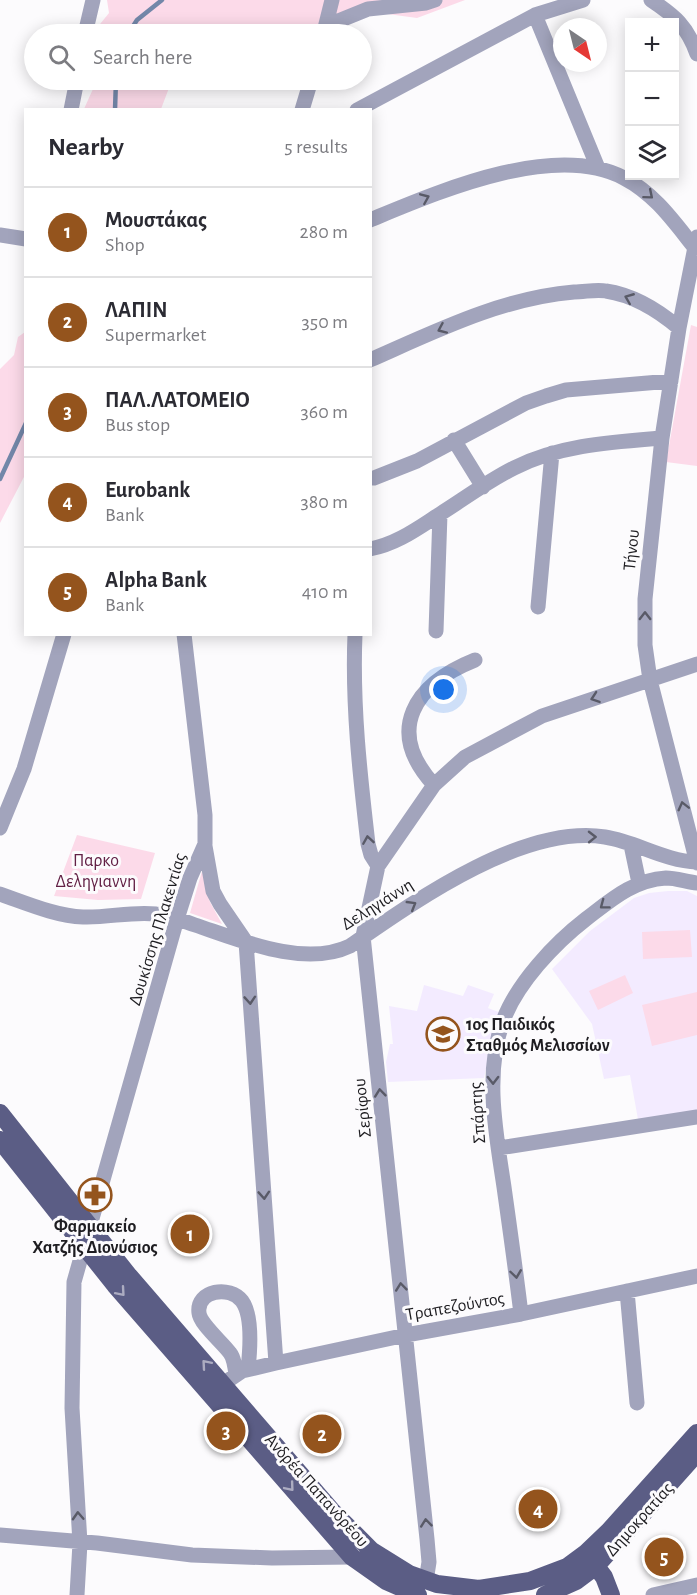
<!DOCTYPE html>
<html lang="en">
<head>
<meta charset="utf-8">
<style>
	:root { --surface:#fff; --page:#f7f7f7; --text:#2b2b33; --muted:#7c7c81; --line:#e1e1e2; --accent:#94541d }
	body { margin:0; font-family:"Alegreya Sans",sans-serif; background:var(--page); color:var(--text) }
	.controls { position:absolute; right:18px; top:18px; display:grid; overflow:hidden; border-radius:0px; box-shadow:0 3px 15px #0003 }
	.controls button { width:54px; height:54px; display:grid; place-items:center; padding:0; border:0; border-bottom:2px solid var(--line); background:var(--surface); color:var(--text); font:30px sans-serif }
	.compass { position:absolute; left:553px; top:18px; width:54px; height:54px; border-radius:50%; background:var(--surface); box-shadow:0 3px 15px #0003; rotate:145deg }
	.you { position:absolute; left:444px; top:690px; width:21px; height:21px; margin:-15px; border:4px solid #fff; border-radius:50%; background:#1a73e8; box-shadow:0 0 0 9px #1a73e833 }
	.badge { display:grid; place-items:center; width:39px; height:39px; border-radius:50%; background:var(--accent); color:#fff; font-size:20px; font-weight:700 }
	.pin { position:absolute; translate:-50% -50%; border:3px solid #fff; box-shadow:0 2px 6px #0006 }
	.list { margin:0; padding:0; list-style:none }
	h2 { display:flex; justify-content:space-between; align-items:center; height:78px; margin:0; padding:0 24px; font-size:26px }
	h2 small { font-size:20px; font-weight:400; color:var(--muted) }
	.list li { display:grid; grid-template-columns:39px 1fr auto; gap:18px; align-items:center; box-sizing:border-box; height:90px; padding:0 24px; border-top:2px solid var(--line) }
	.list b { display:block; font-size:22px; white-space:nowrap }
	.list p { margin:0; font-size:20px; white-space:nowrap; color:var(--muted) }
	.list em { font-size:20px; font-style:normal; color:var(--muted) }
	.icon { flex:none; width:33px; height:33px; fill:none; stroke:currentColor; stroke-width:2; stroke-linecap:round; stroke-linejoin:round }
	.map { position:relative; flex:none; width:697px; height:1595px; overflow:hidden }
	.search { position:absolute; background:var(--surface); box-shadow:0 3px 15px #0003; left:24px; top:24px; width:348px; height:66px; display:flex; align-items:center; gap:15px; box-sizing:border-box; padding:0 21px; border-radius:33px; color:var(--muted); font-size:22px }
	.panel { position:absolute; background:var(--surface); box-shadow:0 3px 15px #0003; left:24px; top:108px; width:348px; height:528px; border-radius:0px }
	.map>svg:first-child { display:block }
</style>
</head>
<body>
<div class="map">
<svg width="697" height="1595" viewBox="0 0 697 1595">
	<rect width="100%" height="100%" fill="#fcfbfd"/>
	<!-- built -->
	<path fill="#f3ebff" d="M 668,891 L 687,891 L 697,896 L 697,1114 L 639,1125 L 630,1075 L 604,1079 L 592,1024 L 552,969 L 590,931 L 634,898 L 649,893 Z
		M 424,985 L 463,996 L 468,985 L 494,994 L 488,1008 L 501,1013 L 490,1049 L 484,1078 L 388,1082 L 386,1062 L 390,1044 L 393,1044 L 389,1006 L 417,1011 Z"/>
	<!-- green -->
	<path fill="#fcdae9" d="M 107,0 L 328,0 L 321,32 L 310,34 L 92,34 L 109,13 Z
		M 338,0 L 465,0 L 417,18 L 373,12 L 334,16 Z
		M 97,80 L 172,80 L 161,109 L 84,109 Z
		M 691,325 L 697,327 L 697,466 L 666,462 Z
		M 25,332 L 25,475 L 0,523 L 0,369 L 14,355 L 18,337 Z
		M 77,835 L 155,853 L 141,899 L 98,900 L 54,896 Z
		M 202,871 L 210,902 L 222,924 L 190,913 Z
		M 690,930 L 692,957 L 643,959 L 642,932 Z
		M 625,975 L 633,993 L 598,1010 L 589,991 Z
		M 697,992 L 697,1035 L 652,1046 L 642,1005 Z"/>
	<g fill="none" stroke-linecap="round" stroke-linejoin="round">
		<!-- stream -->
		<path stroke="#7387a9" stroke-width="4.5" d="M 128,34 L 137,20 L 162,0
			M 115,110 L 116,80
			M 0,479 L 26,423"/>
		<!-- minor -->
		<path stroke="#a2a4bc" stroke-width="15" d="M 651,0 C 675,16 687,26 697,54
			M 535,15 L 598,168
			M 326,26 L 368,9 L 426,3 L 435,0
			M 324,32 L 332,0
			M 85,34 L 93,0
			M 71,110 L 77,80
			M 302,110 L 311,80
			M 357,110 L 535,15 L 583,0
			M 370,220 C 438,192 554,141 624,178 C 655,194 674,222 695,248
			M 0,235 L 26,239
			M 697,237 L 679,328 L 662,438 L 645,599 L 645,645 L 650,680 L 697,863
			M 370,360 C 436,331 502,298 574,292 C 585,292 596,289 606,291 C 633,295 659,311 679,328
			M 454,440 L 483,487
			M 374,478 L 417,461 L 526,403 L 546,396 L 566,390 L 671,381
			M 370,549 C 397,544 418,528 440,514 C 464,499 488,481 514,468 C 559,445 613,442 662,438
			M 538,607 L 552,453
			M 436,631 L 440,514
			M 355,634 C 352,705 360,775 368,844 L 371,855 L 378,866 L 363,936 L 427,1539 L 429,1562 L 426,1581
			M 434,785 C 384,730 415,684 475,660
			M 0,828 L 24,769 L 64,634
			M 631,845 L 639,883
			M 205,846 L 213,891 L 220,904 L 246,942 L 276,1363
			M 378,866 L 434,785 L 465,757 L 542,716 L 697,664
			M 0,894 C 26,903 56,916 83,917 C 108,918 132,911 156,914 C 169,915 183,921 195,925 C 240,940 304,968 350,946 C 415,901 523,824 605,837 C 637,842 664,861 697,862
			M 499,1148 L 697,1117
			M 627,1291 L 637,1403
			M 521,1314 C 516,1272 510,1230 504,1187 C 496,1133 484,1074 503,1021 C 517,983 555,943 586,919 C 611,900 633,880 666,878 C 676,878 687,882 697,883
			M 236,1375 C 235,1367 234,1358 230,1353 C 223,1343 200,1324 199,1313 C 196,1290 230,1285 242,1301 C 253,1316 250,1351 248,1369
			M 223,1384 L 242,1371 L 276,1363 L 406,1335 L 521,1314 L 697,1276
			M 0,1535 L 97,1543 L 192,1555 L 272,1558 L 352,1557
			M 77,1595 L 80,1543 L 72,1408 L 74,1282 L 177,919 L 190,878 L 205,844 L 205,815 L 184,634
			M 653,1595 L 697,1585"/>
		<!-- major -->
		<path stroke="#5b5d85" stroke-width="18" d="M 0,1113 L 129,1276 L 331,1510 L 372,1551 L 409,1574 L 437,1584 L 479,1589 L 530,1581 L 567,1567 L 586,1553 L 609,1531 L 697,1433
			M 0,1140 L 115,1285 L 352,1557 L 386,1581 L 418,1595
			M 589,1557 L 604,1577 L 611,1595
			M 545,1595 L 576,1581 L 596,1566 L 697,1453"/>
	</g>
	<!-- one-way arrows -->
	<defs><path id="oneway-chevron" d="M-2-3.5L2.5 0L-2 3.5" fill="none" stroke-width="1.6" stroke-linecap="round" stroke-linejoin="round" transform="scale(1.5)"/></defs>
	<g stroke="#595a67">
		<use href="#oneway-chevron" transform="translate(649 195) rotate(40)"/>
		<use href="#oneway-chevron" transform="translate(425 198) rotate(-23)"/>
		<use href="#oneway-chevron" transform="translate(629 298) rotate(-158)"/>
		<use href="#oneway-chevron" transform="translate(442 329) rotate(156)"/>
		<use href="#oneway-chevron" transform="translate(645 616) rotate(-90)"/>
		<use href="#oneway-chevron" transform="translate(595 698) rotate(161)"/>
		<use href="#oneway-chevron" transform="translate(683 806) rotate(-104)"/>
		<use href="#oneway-chevron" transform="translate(592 837) rotate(-1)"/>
		<use href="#oneway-chevron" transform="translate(368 840) rotate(-99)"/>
		<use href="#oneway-chevron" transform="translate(412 905) rotate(-31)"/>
		<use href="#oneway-chevron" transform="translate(604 905) rotate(143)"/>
		<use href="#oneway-chevron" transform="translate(250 1000) rotate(86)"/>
		<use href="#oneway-chevron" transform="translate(493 1080) rotate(89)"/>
		<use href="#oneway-chevron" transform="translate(380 1093) rotate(-96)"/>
		<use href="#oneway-chevron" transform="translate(264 1195) rotate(86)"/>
		<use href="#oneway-chevron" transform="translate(516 1274) rotate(82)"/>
		<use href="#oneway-chevron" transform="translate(401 1287) rotate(-96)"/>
		<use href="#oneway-chevron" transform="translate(78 1516) rotate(-93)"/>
		<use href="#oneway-chevron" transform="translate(426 1523) rotate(-96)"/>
	</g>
	<g stroke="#acacc1">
		<use href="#oneway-chevron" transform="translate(121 1292) rotate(49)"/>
		<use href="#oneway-chevron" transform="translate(206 1364) rotate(-131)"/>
		<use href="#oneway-chevron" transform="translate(290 1487) rotate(50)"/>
	</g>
	<!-- icons -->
	<defs>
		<g id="school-ring" transform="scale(1.725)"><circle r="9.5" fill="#fcfbfd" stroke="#94541d" stroke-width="1.5"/><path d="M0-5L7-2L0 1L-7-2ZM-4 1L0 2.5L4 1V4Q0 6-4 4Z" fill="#94541d"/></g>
		<g id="pharmacy-ring" transform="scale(1.725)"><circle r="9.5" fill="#fcfbfd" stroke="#94541d" stroke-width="1.5"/><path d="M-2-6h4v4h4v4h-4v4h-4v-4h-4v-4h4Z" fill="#94541d"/></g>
	</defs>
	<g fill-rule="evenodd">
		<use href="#school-ring" x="443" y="1034"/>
		<use href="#pharmacy-ring" x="95" y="1195"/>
	</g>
	<g text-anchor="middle" stroke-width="6" stroke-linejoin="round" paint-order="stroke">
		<!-- street labels -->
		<g font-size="18" fill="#1e1d21" stroke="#fcfbfd">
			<text transform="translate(631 550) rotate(-84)" y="6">Τήνου</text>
			<text transform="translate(377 904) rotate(-32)" y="6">Δεληγιάννη</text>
			<text transform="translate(157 929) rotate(-73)" y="6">Δουκίσσης Πλακεντίας</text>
			<text transform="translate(362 1108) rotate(-96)" y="6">Σερίφου</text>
			<text transform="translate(477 1113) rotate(-94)" y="6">Σπάρτης</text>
			<text transform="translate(455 1306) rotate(-10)" y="6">Τραπεζούντος</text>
			<text transform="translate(317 1490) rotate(48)" y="6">Ανδρέα Παπανδρέου</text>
			<text transform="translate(639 1519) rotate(-48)" y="6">Δημοκρατίας</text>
		</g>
		<!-- park labels -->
		<g font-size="18" fill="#622045" stroke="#fcfbfd">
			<text x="96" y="866">Παρκο<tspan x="96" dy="21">Δεληγιαννη</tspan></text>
		</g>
		<!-- poi labels -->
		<g font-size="18" font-weight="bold" fill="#1e1d21" stroke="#fcfbfd" text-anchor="start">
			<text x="466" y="1030">1ος Παιδικός<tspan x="466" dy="21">Σταθμός Μελισσίων</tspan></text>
			<text x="95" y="1232" text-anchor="middle">Φαρμακείο<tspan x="95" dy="21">Χατζής Διονύσιος</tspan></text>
		</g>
	</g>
</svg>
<div class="controls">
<button>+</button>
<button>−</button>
<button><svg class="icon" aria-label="layers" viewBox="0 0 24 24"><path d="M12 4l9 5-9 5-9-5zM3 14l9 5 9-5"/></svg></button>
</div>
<svg class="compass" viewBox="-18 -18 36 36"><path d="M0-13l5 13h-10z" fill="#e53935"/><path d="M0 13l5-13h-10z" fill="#7c7c81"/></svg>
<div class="you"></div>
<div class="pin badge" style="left:190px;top:1234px">1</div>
<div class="pin badge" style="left:322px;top:1434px">2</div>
<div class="pin badge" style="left:226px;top:1431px">3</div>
<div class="pin badge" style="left:538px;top:1509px">4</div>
<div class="pin badge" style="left:664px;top:1557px">5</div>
<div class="search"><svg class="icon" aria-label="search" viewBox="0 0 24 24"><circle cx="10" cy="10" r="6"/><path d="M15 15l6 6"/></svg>Search here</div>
<section class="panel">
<h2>Nearby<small>5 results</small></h2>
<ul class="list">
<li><span class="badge">1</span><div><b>Μουστάκας</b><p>Shop</p></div><em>280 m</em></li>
<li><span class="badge">2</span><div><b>ΛΑΠΙΝ</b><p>Supermarket</p></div><em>350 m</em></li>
<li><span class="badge">3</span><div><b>ΠΑΛ.ΛΑΤΟΜΕΙΟ</b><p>Bus stop</p></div><em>360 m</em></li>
<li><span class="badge">4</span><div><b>Eurobank</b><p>Bank</p></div><em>380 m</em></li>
<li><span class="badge">5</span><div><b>Alpha Bank</b><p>Bank</p></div><em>410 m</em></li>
</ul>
</section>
</div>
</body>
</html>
